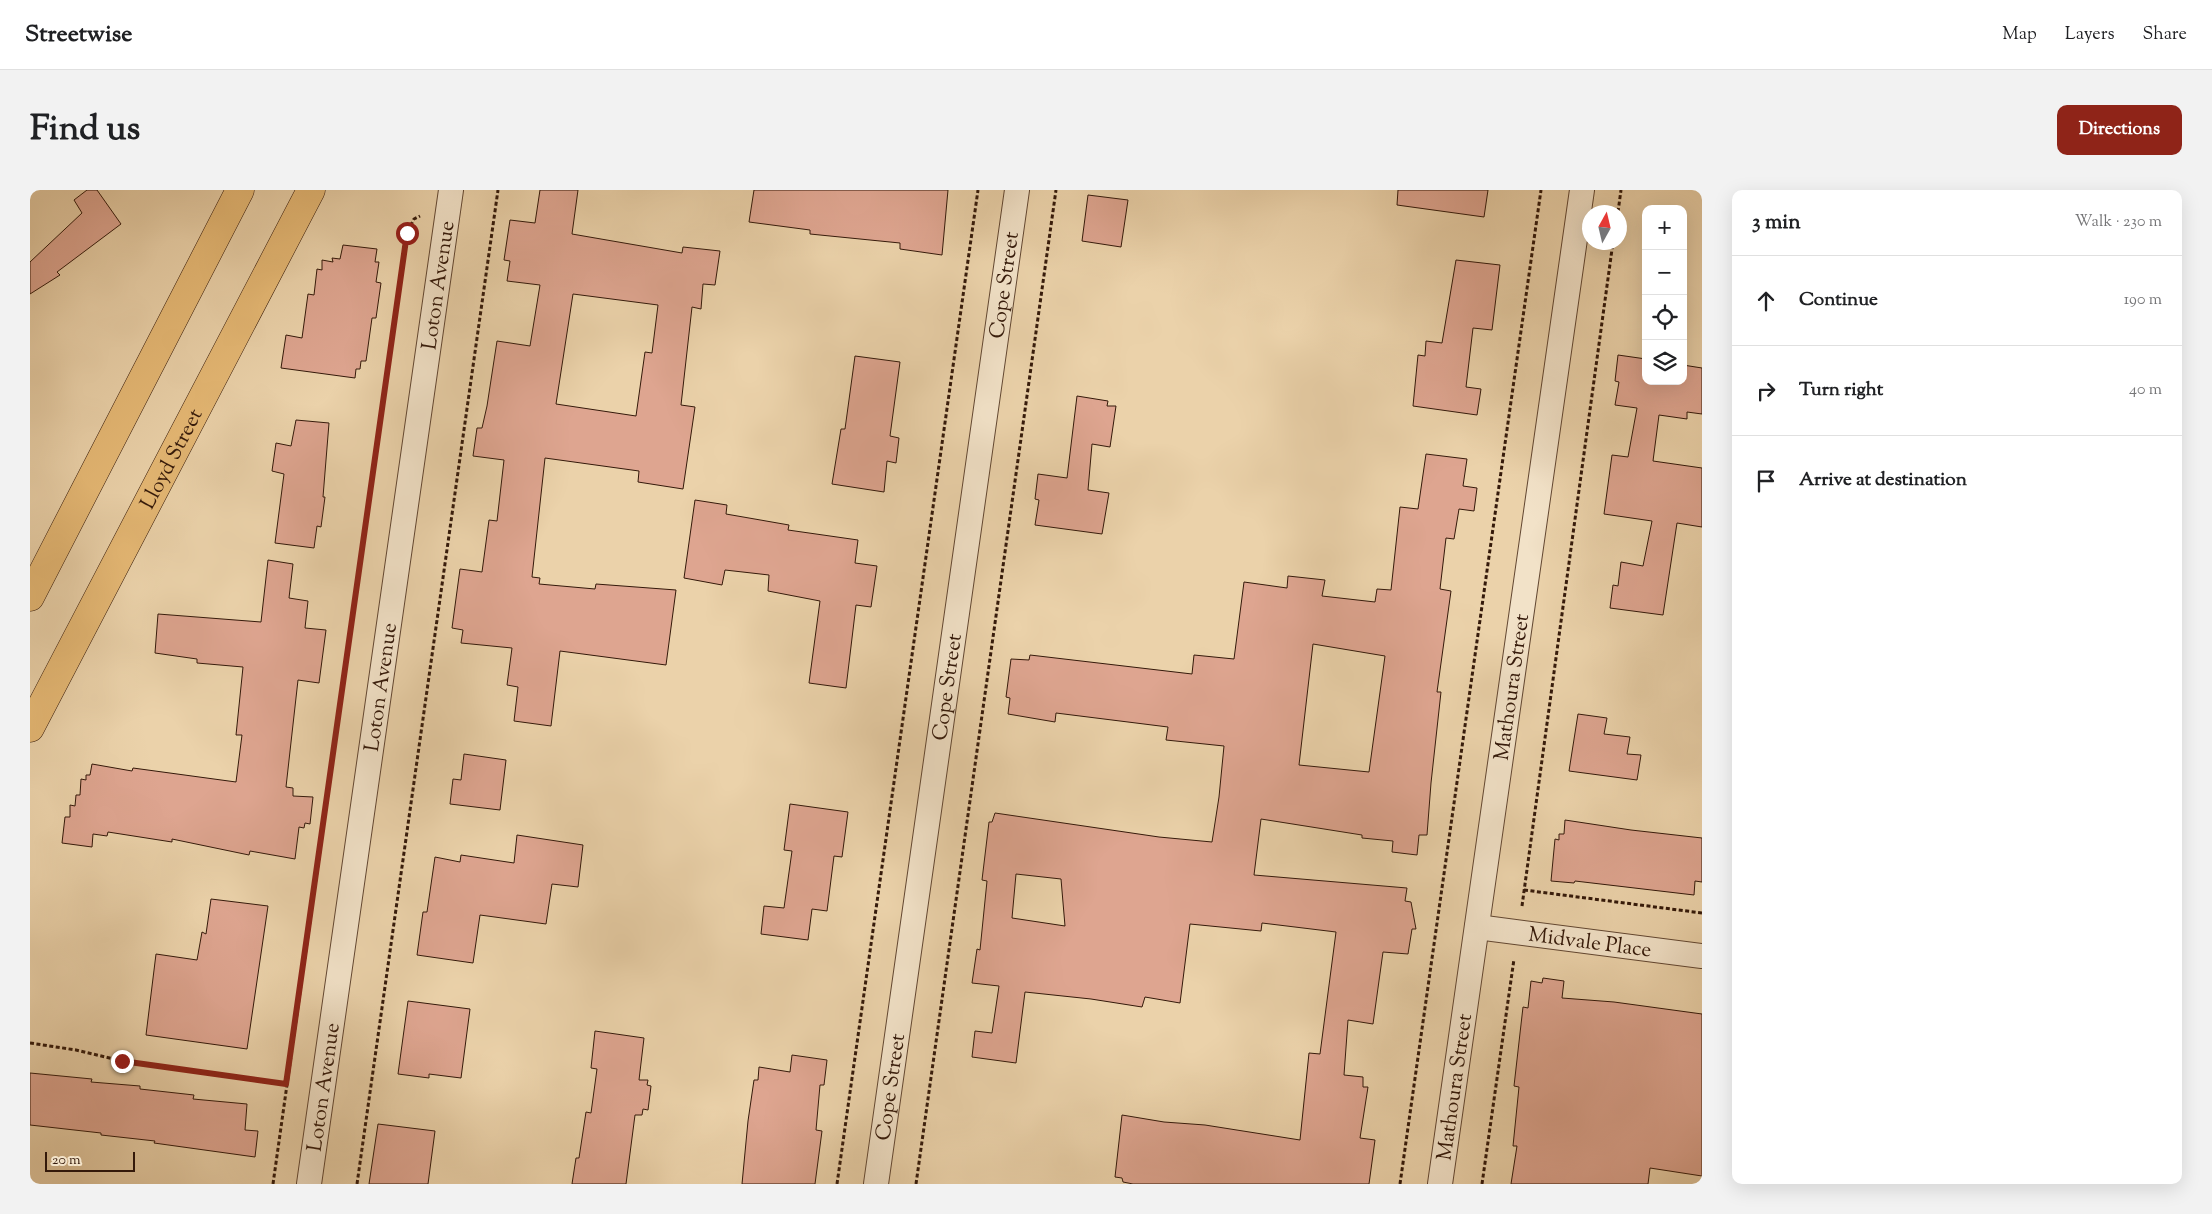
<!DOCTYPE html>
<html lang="en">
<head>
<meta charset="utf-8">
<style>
	:root { --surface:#fff; --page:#f2f2f2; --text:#202124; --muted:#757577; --line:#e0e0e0; --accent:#8f2418 }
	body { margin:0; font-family:"Sorts Mill Goudy",serif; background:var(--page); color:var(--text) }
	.controls { position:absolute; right:15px; top:15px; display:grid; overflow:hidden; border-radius:10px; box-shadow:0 5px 20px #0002 }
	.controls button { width:45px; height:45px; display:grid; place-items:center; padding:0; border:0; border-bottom:1px solid var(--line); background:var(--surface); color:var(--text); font:25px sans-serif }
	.compass { position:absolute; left:1552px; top:15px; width:45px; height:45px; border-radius:50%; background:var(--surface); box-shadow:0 5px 20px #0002; rotate:8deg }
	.scale { position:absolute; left:15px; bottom:12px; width:90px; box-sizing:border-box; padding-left:5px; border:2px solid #34190a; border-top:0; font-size:14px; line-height:18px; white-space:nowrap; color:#34190a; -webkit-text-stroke:4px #f2e2c8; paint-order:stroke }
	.stop { position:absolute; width:15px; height:15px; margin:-11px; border:4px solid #8f2418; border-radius:50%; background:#fff }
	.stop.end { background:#8f2418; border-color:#fff; box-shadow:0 1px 5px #0008 }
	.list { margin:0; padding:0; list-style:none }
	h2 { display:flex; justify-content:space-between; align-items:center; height:65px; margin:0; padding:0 20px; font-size:21px }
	h2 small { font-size:16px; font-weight:400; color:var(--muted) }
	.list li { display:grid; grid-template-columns:32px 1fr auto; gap:15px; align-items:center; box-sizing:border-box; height:90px; padding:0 20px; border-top:1px solid var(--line) }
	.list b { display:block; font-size:19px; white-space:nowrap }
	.list em { font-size:16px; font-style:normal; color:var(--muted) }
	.icon { flex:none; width:28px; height:28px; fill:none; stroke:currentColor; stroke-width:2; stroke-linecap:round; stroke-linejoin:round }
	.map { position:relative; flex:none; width:1672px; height:994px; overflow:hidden; border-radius:10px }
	header { display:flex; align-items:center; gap:30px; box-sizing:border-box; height:70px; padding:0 25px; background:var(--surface); border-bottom:1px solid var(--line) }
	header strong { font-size:24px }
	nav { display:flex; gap:28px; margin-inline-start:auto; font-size:18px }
	.intro { display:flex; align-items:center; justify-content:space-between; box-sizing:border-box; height:120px; padding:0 30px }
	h1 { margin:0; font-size:35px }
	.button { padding:12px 22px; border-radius:10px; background:var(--accent); color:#fff; font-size:18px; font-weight:700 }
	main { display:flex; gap:30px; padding:0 30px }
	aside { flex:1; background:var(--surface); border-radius:10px; box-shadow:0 5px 20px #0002 }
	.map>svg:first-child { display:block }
</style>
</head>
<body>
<header>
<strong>Streetwise</strong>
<nav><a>Map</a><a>Layers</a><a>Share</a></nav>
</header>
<div class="intro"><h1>Find us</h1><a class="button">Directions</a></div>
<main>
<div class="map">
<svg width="1672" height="994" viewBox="0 0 1672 994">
	<rect width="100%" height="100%" fill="#ebd2aa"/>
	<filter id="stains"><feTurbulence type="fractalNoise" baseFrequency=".004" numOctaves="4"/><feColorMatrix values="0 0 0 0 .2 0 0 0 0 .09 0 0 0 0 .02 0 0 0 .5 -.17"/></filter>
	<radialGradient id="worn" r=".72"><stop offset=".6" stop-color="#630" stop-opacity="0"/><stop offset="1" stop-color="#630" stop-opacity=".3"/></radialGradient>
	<!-- building -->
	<path fill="#dea590" stroke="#34190a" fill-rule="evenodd" d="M 57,0 L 67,0 L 91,34 L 27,82 L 30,85 L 0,104 L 0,72 L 52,23 L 44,10 Z
		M 510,0 L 548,0 L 542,44 L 652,63 L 653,57 L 690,61 L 685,95 L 673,94 L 671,119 L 662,117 L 651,215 L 665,217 L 653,299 L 608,292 L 609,281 L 515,268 L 502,387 L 510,388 L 509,394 L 565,399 L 566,394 L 646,400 L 636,475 L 530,461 L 521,536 L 484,531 L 488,497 L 477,495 L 482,458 L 431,453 L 433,440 L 422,438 L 430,379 L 452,382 L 459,330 L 467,331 L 474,270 L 443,266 L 447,238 L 452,238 L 457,216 L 467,151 L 500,156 L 510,95 L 477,91 L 480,71 L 474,70 L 480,30 L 505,33 ZM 543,104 L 628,115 L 622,163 L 615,162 L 606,226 L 526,214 Z
		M 724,0 L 918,0 L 912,65 L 870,59 L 870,53 L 780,44 L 780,40 L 719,32 Z
		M 1368,0 L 1458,0 L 1454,27 L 1367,15 Z
		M 1058,5 L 1098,10 L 1091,57 L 1052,51 Z
		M 313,55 L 347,59 L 345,72 L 349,72 L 346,92 L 351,93 L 346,128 L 342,128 L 336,171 L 331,171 L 330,179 L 326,179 L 325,188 L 251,178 L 256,145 L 272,148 L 278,104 L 284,105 L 287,79 L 292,80 L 292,70 L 303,72 L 302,68 L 310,69 Z
		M 1426,70 L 1470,75 L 1462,140 L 1443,138 L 1436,197 L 1451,199 L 1447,225 L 1383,216 L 1388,165 L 1395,166 L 1396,151 L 1412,153 Z
		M 1588,165 L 1616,169 L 1616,191 L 1653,191 L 1653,175 L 1672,178 L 1672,224 L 1657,222 L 1657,229 L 1629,225 L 1623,271 L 1672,278 L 1672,337 L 1647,333 L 1633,425 L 1580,418 L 1583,395 L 1588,396 L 1591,372 L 1613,376 L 1622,331 L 1574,324 L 1582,265 L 1598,267 L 1607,218 L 1585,215 L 1589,192 L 1585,191 Z
		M 825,166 L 870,172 L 860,246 L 869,248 L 866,273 L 857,271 L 854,302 L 802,294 L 811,239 L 815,239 Z
		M 1047,206 L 1078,211 L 1077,216 L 1086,216 L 1080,257 L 1062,254 L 1058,300 L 1079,303 L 1072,344 L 1005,335 L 1009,310 L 1005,309 L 1008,284 L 1037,288 Z
		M 266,230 L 299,233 L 293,307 L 295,307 L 291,337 L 287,336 L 284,358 L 245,353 L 254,284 L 242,281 L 246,253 L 261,256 Z
		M 1396,264 L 1437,269 L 1433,296 L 1447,298 L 1444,321 L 1429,319 L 1424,349 L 1416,348 L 1410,399 L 1421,401 L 1407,502 L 1411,502 L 1401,593 L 1397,645 L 1389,645 L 1387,665 L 1362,662 L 1363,651 L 1332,648 L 1332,645 L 1231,629 L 1224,685 L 1377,698 L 1375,711 L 1381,712 L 1386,739 L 1382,739 L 1378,764 L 1353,762 L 1343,834 L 1318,830 L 1314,885 L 1333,887 L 1333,897 L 1338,897 L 1330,948 L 1345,950 L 1339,994 L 1103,994 L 1093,992 L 1092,988 L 1085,987 L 1092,925 L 1134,932 L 1175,935 L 1270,950 L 1279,863 L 1290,864 L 1306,742 L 1232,733 L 1231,741 L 1160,734 L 1150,813 L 1115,807 L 1112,817 L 1061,809 L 995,802 L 986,873 L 942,867 L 945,841 L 962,843 L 969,796 L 942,793 L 947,759 L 950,760 L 957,691 L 952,690 L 959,632 L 962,632 L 965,623 L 1129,647 L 1182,652 L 1189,607 L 1194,556 L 1136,550 L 1138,537 L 1026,523 L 1025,532 L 978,524 L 980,508 L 976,507 L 981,469 L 999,470 L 1000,465 L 1162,484 L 1164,465 L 1204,469 L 1214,392 L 1257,398 L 1258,386 L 1295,390 L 1292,406 L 1345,412 L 1347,399 L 1361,400 L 1370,317 L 1388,319 ZM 1283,454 L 1355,466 L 1339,582 L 1269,575 ZM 986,684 L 1031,689 L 1035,736 L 982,728 Z
		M 665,310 L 697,315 L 696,324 L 759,335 L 758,340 L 828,350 L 825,373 L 847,376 L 841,417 L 826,415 L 816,498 L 779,493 L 790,411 L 738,401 L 739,385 L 695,380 L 692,395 L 654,388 Z
		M 238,370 L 263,374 L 259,408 L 278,411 L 275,438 L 296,440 L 289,493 L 268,490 L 256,597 L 263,598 L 263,606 L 283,607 L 280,634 L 275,633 L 274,638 L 269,637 L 265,669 L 220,661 L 219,665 L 142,649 L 142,652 L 78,642 L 77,646 L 63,644 L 62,657 L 32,653 L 35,627 L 40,627 L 40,615 L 45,616 L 46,605 L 50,605 L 51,589 L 56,590 L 56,585 L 60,585 L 62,574 L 102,581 L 103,578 L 206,592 L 212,545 L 206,545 L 213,477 L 167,473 L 167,469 L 125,463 L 128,424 L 231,432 Z
		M 1548,524 L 1577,528 L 1574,544 L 1600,547 L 1597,564 L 1611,565 L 1607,590 L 1539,581 Z
		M 434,564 L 476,570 L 470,620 L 420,614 L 423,589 L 431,590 Z
		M 760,614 L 818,622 L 812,667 L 804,666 L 797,721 L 782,719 L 778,750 L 731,744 L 734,716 L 754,718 L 762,661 L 754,660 Z
		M 1535,630 L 1601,640 L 1672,648 L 1672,692 L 1665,691 L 1664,705 L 1545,691 L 1544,693 L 1521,691 L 1525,649 L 1529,650 L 1529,644 L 1534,644 Z
		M 487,645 L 553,655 L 548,697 L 522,694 L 516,734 L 450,725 L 443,773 L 387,765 L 393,722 L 397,722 L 405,667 L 430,672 L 431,665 L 484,673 Z
		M 181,709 L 238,716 L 217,859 L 116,845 L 126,764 L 167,770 L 172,742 L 176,744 Z
		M 1513,788 L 1534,791 L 1532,808 L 1584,812 L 1672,824 L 1672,986 L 1620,978 L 1618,994 L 1481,994 L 1487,956 L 1483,956 L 1489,897 L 1484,896 L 1493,817 L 1498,818 L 1501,791 L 1512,793 Z
		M 378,811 L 440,819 L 431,888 L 399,884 L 399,888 L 368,884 Z
		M 565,841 L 614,848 L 609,890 L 618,890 L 617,895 L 621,896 L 618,920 L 613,919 L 612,925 L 605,925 L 596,994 L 542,994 L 546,968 L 549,968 L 556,922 L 561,923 L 567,879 L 561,878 Z
		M 762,865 L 797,870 L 794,895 L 790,895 L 786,940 L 792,941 L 785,994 L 712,994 L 718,931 L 724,890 L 728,890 L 729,877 L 760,882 Z
		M 0,883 L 62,889 L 61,892 L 110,896 L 110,899 L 164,905 L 163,909 L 217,914 L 215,940 L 228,941 L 225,967 L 124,953 L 125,951 L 71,945 L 71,943 L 0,935 Z
		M 348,934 L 405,941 L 398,994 L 339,994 Z"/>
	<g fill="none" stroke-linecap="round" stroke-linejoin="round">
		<!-- street casing -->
		<g stroke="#624732" stroke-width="26">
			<g id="street">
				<path id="s1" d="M 1447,737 L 1672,766"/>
				<path id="s2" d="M 279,994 L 421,0"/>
				<path id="s3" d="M 846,994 L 987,0"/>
				<path id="s4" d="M 1410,994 L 1552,0"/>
			</g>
		</g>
		<!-- primary casing -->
		<g stroke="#34190a" stroke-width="29">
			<g id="primary">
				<path d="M 0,407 L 210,0"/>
				<path id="s5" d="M 0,538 L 281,0"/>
			</g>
		</g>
		<!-- path -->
		<path stroke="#34190a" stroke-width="3" stroke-dasharray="4 2.5" stroke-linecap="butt" d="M 1588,22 L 1591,0
			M 1494,700 L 1672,723
			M 1492,716 L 1583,52
			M 0,853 L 46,860 L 92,871 L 257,894
			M 243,994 L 377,43 L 384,29 L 390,26
			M 327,994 L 468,0
			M 807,994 L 948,0
			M 886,994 L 1026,0
			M 1370,994 L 1511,0
			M 1452,994 L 1484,769"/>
		<!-- street -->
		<use href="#street" stroke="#f2e2c8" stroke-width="24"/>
		<!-- primary -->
		<use href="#primary" stroke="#e6b975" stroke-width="28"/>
	</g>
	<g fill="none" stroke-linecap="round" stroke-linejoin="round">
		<!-- route -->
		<path stroke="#8f2418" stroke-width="6" d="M 92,871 L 256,894 L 377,43"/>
	</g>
	<g text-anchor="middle" stroke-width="5" stroke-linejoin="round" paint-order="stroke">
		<!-- street labels -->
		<g font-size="21" fill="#34190a" stroke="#f2e2c8">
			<text dy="7" stroke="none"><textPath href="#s2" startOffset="908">Loton Avenue</textPath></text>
			<text dy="7" stroke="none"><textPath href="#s3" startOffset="908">Cope Street</textPath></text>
			<text dy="7" stroke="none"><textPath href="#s5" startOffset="304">Lloyd Street</textPath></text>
			<text dy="7" stroke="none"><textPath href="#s2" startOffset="502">Loton Avenue</textPath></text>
			<text dy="7" stroke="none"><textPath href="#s3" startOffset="502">Cope Street</textPath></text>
			<text dy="7" stroke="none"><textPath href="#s4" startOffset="502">Mathoura Street</textPath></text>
			<text dy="7" stroke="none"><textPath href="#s1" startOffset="114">Midvale Place</textPath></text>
			<text dy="7" stroke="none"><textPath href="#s2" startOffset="98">Loton Avenue</textPath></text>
			<text dy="7" stroke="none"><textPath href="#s3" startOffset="98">Cope Street</textPath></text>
			<text dy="7" stroke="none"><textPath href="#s4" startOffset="98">Mathoura Street</textPath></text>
		</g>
	</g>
	<rect width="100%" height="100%" filter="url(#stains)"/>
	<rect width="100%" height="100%" fill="url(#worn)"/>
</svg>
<div class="controls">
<button>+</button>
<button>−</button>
<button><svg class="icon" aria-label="locate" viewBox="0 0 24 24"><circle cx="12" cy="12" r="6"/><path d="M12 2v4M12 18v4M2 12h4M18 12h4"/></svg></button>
<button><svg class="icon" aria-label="layers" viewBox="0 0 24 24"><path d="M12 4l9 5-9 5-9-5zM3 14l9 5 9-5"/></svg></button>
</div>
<svg class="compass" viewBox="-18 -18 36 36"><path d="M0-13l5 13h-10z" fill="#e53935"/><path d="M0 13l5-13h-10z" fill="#757577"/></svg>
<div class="scale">20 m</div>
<div class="stop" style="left:377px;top:43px"></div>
<div class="stop end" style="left:92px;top:871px"></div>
</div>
<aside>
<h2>3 min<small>Walk · 230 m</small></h2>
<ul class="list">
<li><svg class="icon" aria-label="ahead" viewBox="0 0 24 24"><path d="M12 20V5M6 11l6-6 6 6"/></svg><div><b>Continue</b></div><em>190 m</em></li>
<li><svg class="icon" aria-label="right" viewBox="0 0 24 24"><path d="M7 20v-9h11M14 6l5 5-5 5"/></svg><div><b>Turn right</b></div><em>40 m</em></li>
<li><svg class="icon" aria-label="arrive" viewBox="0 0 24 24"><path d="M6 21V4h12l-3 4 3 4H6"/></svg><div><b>Arrive at destination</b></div></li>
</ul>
</aside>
</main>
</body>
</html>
